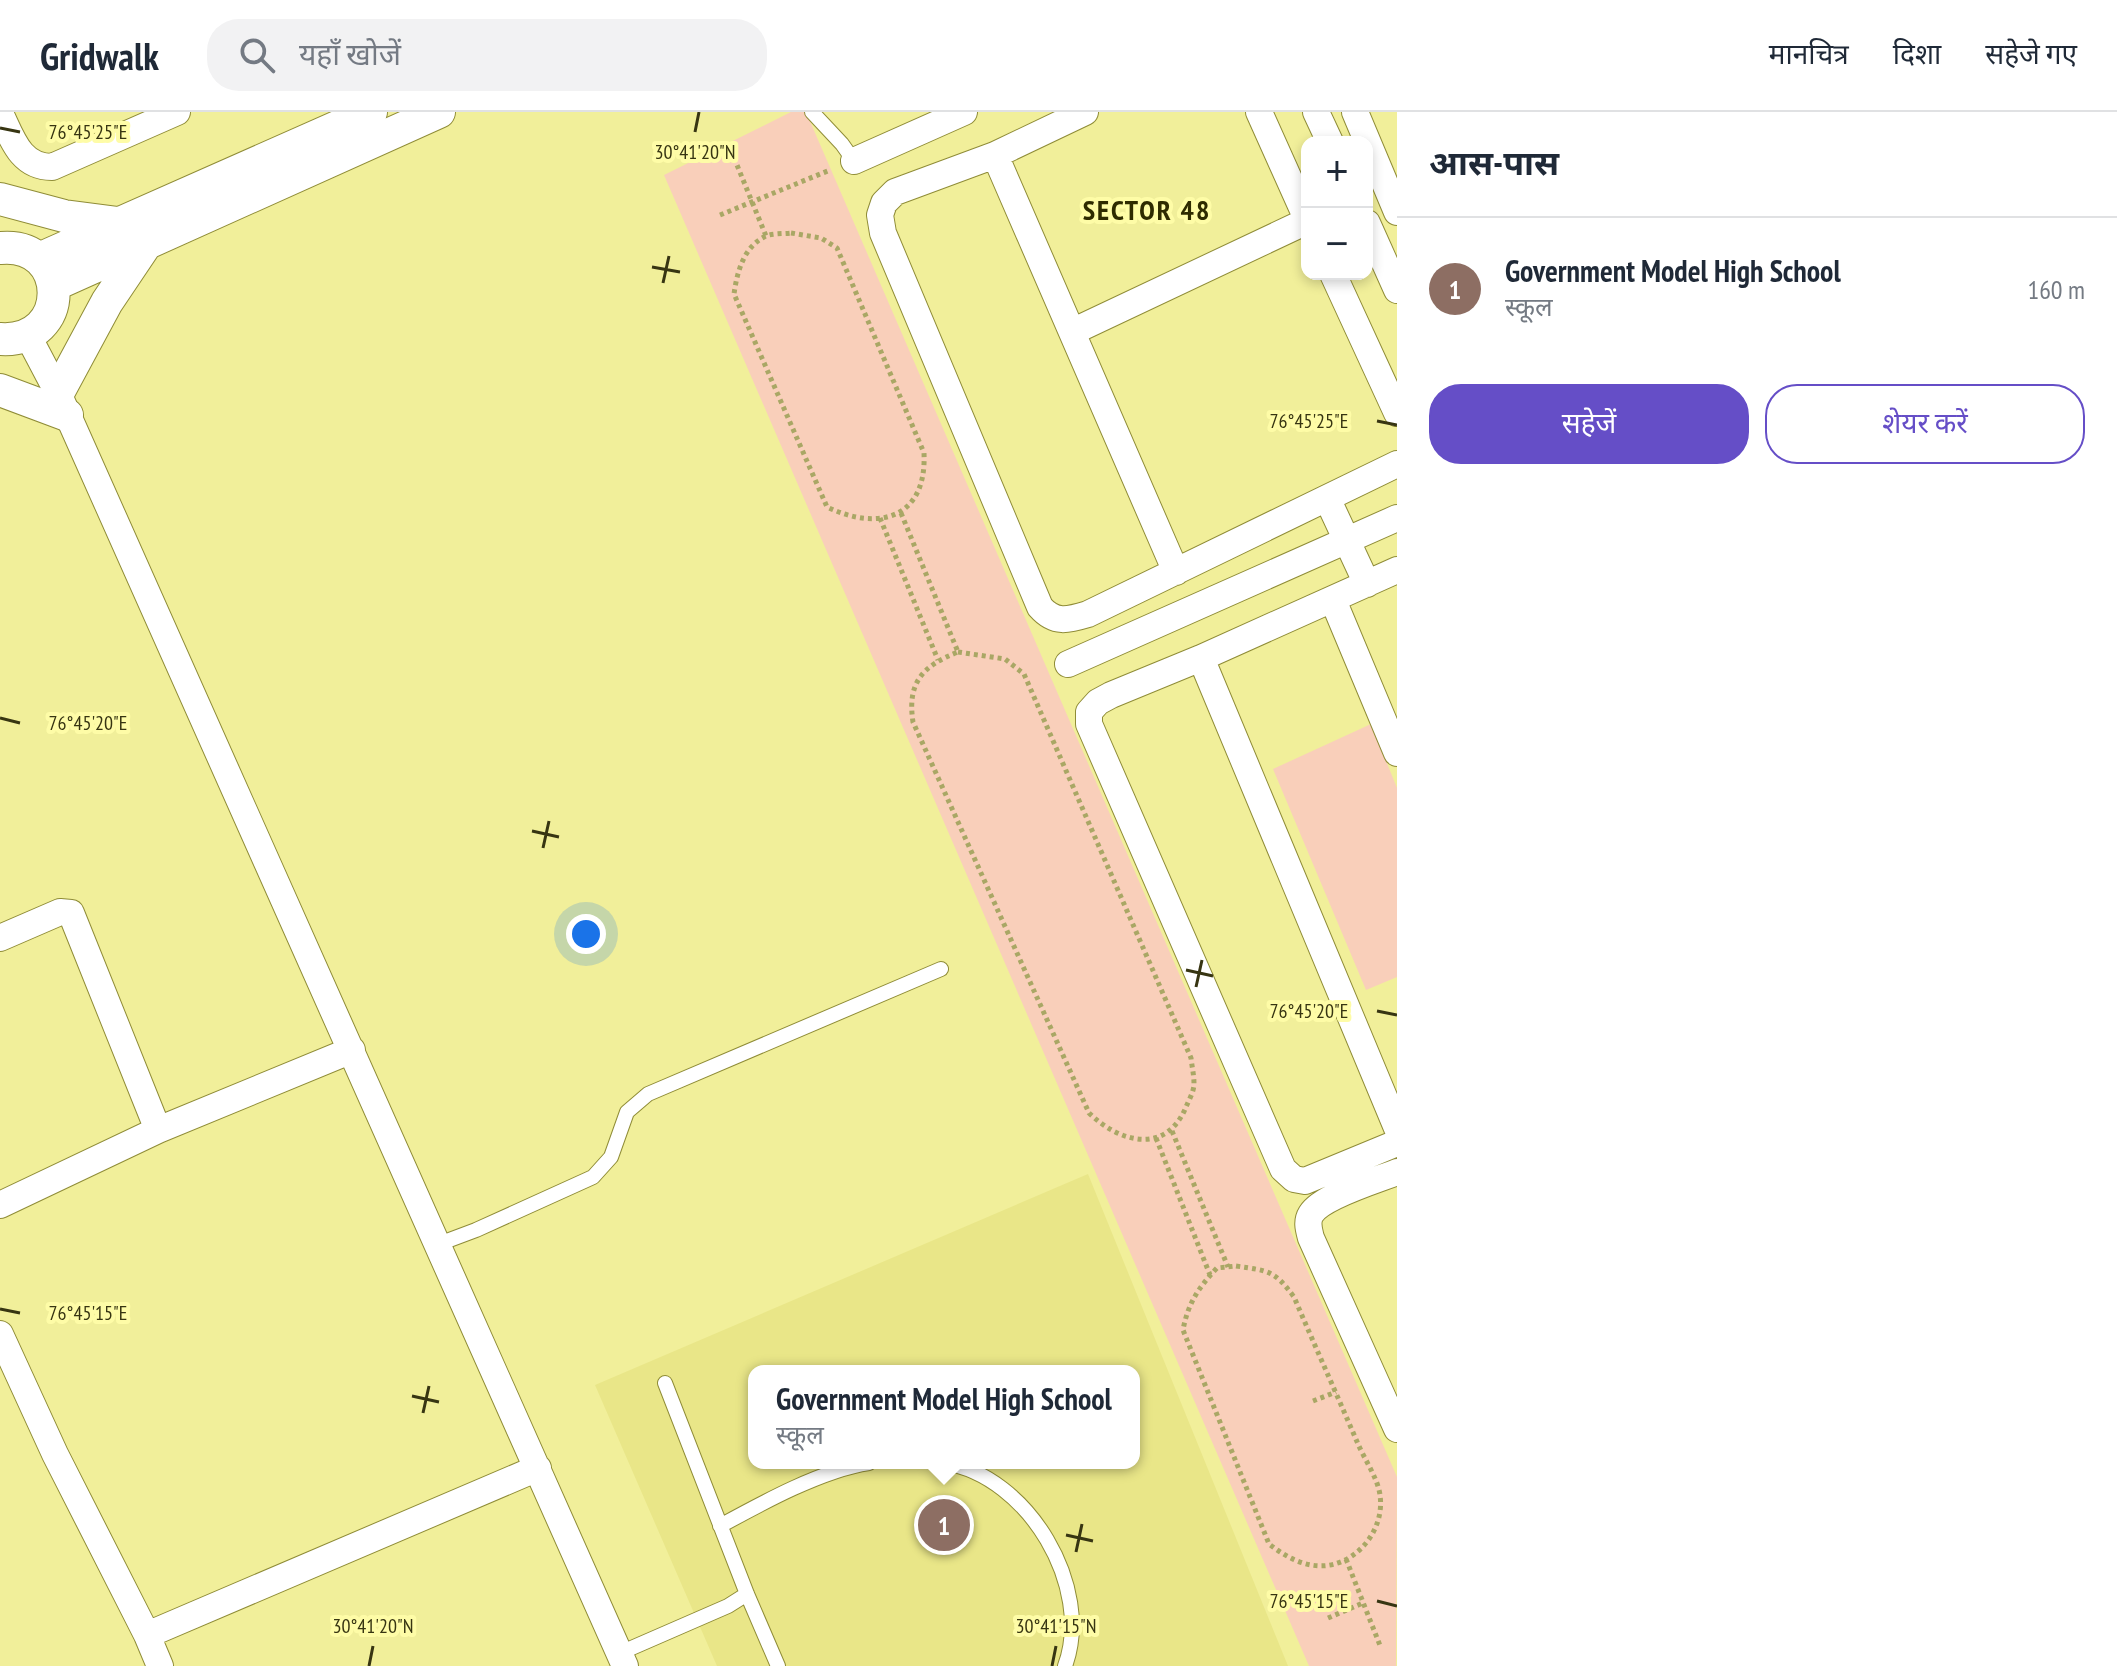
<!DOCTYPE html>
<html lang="hi">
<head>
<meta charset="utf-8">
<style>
	:root { --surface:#fff; --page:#f2f2f3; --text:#1f2937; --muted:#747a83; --line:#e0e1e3; --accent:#654ec7 }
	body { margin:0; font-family:"PT Sans Narrow","Noto Sans Devanagari",sans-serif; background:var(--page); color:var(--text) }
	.controls { position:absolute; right:24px; top:24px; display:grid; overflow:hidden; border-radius:16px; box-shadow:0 4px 12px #0003 }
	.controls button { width:72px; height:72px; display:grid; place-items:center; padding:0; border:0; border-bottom:2px solid var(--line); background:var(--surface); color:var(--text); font:40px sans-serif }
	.you { position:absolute; left:586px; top:822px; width:28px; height:28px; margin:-20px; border:6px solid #fff; border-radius:50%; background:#1a73e8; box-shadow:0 0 0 12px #1a73e833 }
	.badge { display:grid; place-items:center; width:52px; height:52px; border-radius:50%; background:var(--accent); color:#fff; font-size:26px; font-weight:700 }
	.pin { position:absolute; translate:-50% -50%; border:4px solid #fff; box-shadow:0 2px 8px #0006 }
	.popup { position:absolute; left:748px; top:1253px; width:392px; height:104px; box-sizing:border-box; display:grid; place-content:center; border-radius:16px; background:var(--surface); filter:drop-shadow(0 2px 6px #0005); font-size:26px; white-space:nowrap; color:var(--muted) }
	.popup b { font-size:30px; color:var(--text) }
	.popup::after { content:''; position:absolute; left:50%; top:100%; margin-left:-16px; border:16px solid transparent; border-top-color:var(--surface) }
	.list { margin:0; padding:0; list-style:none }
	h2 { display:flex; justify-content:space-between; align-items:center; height:104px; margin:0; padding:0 32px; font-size:34px }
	h2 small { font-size:26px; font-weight:400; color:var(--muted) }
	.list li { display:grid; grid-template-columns:52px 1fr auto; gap:24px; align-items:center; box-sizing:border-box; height:144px; padding:0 32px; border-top:2px solid var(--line) }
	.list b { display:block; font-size:30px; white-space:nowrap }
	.list p { margin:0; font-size:26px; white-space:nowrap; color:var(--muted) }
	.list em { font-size:26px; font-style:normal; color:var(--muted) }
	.actions { display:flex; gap:16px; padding:24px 32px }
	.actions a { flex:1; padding:18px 0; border:2px solid var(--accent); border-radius:32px; text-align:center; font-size:28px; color:var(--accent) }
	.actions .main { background:var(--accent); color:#fff }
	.icon { flex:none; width:44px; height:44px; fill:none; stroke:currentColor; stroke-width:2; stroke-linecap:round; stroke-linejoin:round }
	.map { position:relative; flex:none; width:1397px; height:1554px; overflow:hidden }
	header { display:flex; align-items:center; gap:48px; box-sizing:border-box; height:112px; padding:0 40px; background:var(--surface); border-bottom:2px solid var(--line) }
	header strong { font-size:38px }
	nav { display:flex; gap:44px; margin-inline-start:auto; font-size:28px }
	.search { width:560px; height:72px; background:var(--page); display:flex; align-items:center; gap:20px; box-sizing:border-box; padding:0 28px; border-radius:32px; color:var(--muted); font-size:30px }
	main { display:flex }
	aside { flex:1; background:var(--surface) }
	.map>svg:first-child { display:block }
</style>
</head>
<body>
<header>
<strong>Gridwalk</strong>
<div class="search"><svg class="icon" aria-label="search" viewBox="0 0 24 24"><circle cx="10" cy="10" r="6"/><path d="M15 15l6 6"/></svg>यहाँ खोजें</div>
<nav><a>मानचित्र</a><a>दिशा</a><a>सहेजे गए</a></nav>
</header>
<main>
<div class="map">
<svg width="1397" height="1554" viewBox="0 0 1397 1554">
	<rect width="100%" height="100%" fill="#f1ef9a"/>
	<!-- built -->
	<path fill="#e9e688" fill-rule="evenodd" d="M 1088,1062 L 1288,1554 L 717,1554 L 595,1273 ZM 754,1259 L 1134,1259 L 1134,1351 L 754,1351 Z"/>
	<!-- green -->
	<path fill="#f9cfba" d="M 791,0 L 806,0 L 1397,1365 L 1396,1554 L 1309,1554 L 664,63 Z
		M 1371,612 L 1397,676 L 1397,865 L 1366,878 L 1273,657 Z"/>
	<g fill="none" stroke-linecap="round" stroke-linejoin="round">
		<!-- service casing -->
		<g stroke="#8f8c37" stroke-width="16">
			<path id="service" d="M 812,0 L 842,32 L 854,49
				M 436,1133 L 476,1118 L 593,1065 L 611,1045 L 627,1000 L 648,982 L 941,857
				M 665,1271 L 747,1482 L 778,1554
				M 945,1351 C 1028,1364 1094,1475 1065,1554
				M 720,1414 C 762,1391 822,1358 869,1351
				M 620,1541 L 728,1494 L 747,1482"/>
		</g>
		<!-- minor casing -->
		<g stroke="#8f8c37" stroke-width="28">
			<path id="minor" d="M 1085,0 L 995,43 L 895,80 L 884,91 L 880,103 L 883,121 L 1040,495 C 1055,512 1068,508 1088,502 L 1397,352
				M 1259,0 L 1307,107
				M 1316,0 L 1330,30
				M 1355,0 L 1397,100
				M 0,1 C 12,26 20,55 52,55 L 177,0
				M 995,43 L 1176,460
				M 854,49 L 964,0
				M 1367,111 L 1397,178
				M 1333,162 L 1397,301
				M 1074,219 L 1307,109
				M 28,224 L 58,281 L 625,1554
				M 1327,386 L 1367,472
				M 1397,458 L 1201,546 L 1111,583 L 1098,590 L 1089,600 L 1089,612 L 1283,1057 L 1294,1067 L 1305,1069 L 1397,1031
				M 1333,488 L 1397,641
				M 1201,546 L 1397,1016
				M 1068,552 L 1397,406
				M 0,826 L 60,800 L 71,801 L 158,1018 L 352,938
				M 1397,1060 C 1377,1068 1322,1084 1311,1102 C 1306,1110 1309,1118 1311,1126 L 1397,1317
				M 0,1093 L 158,1018
				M 0,1222 L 55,1342 L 147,1523
				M 160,1554 L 147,1523 L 538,1356"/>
		</g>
		<!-- tertiary casing -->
		<g stroke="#8f8c37" stroke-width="34">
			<path id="tertiary" d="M 0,87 L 64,104 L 118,111
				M 0,136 C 71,129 72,232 0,227
				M 39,147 L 371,0
				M 54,173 L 439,0
				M 0,278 L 67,303
				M 58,281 L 107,190 L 146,132"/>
		</g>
		<!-- path -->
		<path stroke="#a9a765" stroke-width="5" stroke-dasharray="4 4" stroke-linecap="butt" d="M 728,31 L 766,124
			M 720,103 L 830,58
			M 791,121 L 821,126 L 837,136 L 924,341 C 927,406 879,420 827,395 L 734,182 C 737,161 743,136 764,125 C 771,121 783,122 791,121 Z
			M 901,401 L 958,540
			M 880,406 L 938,548
			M 958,540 L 1005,547 L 1024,562 L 1191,946 C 1192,955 1194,963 1194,972 C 1194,979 1189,988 1186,995 C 1166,1043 1120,1031 1089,1001 L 913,610 C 907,571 922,554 958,540 Z
			M 1172,1019 L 1228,1155
			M 1156,1026 L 1210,1163
			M 1236,1154 C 1269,1159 1274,1158 1294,1185 C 1315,1234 1337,1283 1358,1332 C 1365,1348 1378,1367 1380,1383 C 1384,1411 1367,1438 1343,1449 C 1316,1461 1291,1449 1269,1432 L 1183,1218 C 1188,1191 1199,1175 1217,1156 Z
			M 1313,1289 L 1336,1280
			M 1346,1447 L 1381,1536
			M 1328,1506 L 1363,1491"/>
		<!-- service -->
		<use href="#service" stroke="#fff" stroke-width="14"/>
		<!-- minor -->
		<use href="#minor" stroke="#fff" stroke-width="26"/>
		<!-- tertiary -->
		<use href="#tertiary" stroke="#fff" stroke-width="32"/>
	</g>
	<!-- ticks -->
	<path fill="none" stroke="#373512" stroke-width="3" d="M 0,16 L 20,20M 695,20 L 699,0M 652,155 L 680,160M 663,171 L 669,144M 1377,309 L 1397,313M 0,606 L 20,611M 532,719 L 559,725M 543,736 L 549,709M 1186,858 L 1213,864M 1196,875 L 1202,848M 1377,899 L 1397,903M 0,1197 L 20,1201M 412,1284 L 439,1290M 423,1301 L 429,1274M 1066,1423 L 1093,1429M 1076,1440 L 1082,1412M 1377,1489 L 1397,1494M 369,1554 L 373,1534M 1052,1554 L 1056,1534"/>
	<g text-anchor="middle" stroke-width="8" stroke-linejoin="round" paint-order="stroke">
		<!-- district labels -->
		<g font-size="28" font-weight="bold" letter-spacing="2" fill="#2e2b00" stroke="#fefca7">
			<text x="1147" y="108">SECTOR 48</text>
		</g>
	</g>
	<g font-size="20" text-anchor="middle" fill="#373512" stroke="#fefca7" stroke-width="8" stroke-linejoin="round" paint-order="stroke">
		<text x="88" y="27">76°45'25"E</text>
		<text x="695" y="47">30°41'20"N</text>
		<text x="1309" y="316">76°45'25"E</text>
		<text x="88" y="618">76°45'20"E</text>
		<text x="1309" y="906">76°45'20"E</text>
		<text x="88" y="1208">76°45'15"E</text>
		<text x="1309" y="1496">76°45'15"E</text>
		<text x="373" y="1521">30°41'20"N</text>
		<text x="1056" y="1521">30°41'15"N</text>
	</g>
</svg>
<div class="controls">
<button>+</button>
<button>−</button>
</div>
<div class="you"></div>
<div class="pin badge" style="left:944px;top:1413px;background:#8d6e63">1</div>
<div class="popup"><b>Government Model High School</b>स्कूल</div>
</div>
<aside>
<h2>आस-पास<small></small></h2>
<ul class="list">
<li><span class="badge" style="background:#8d6e63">1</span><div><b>Government Model High School</b><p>स्कूल</p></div><em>160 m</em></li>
</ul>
<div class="actions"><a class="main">सहेजें</a><a>शेयर करें</a></div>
</aside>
</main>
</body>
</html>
